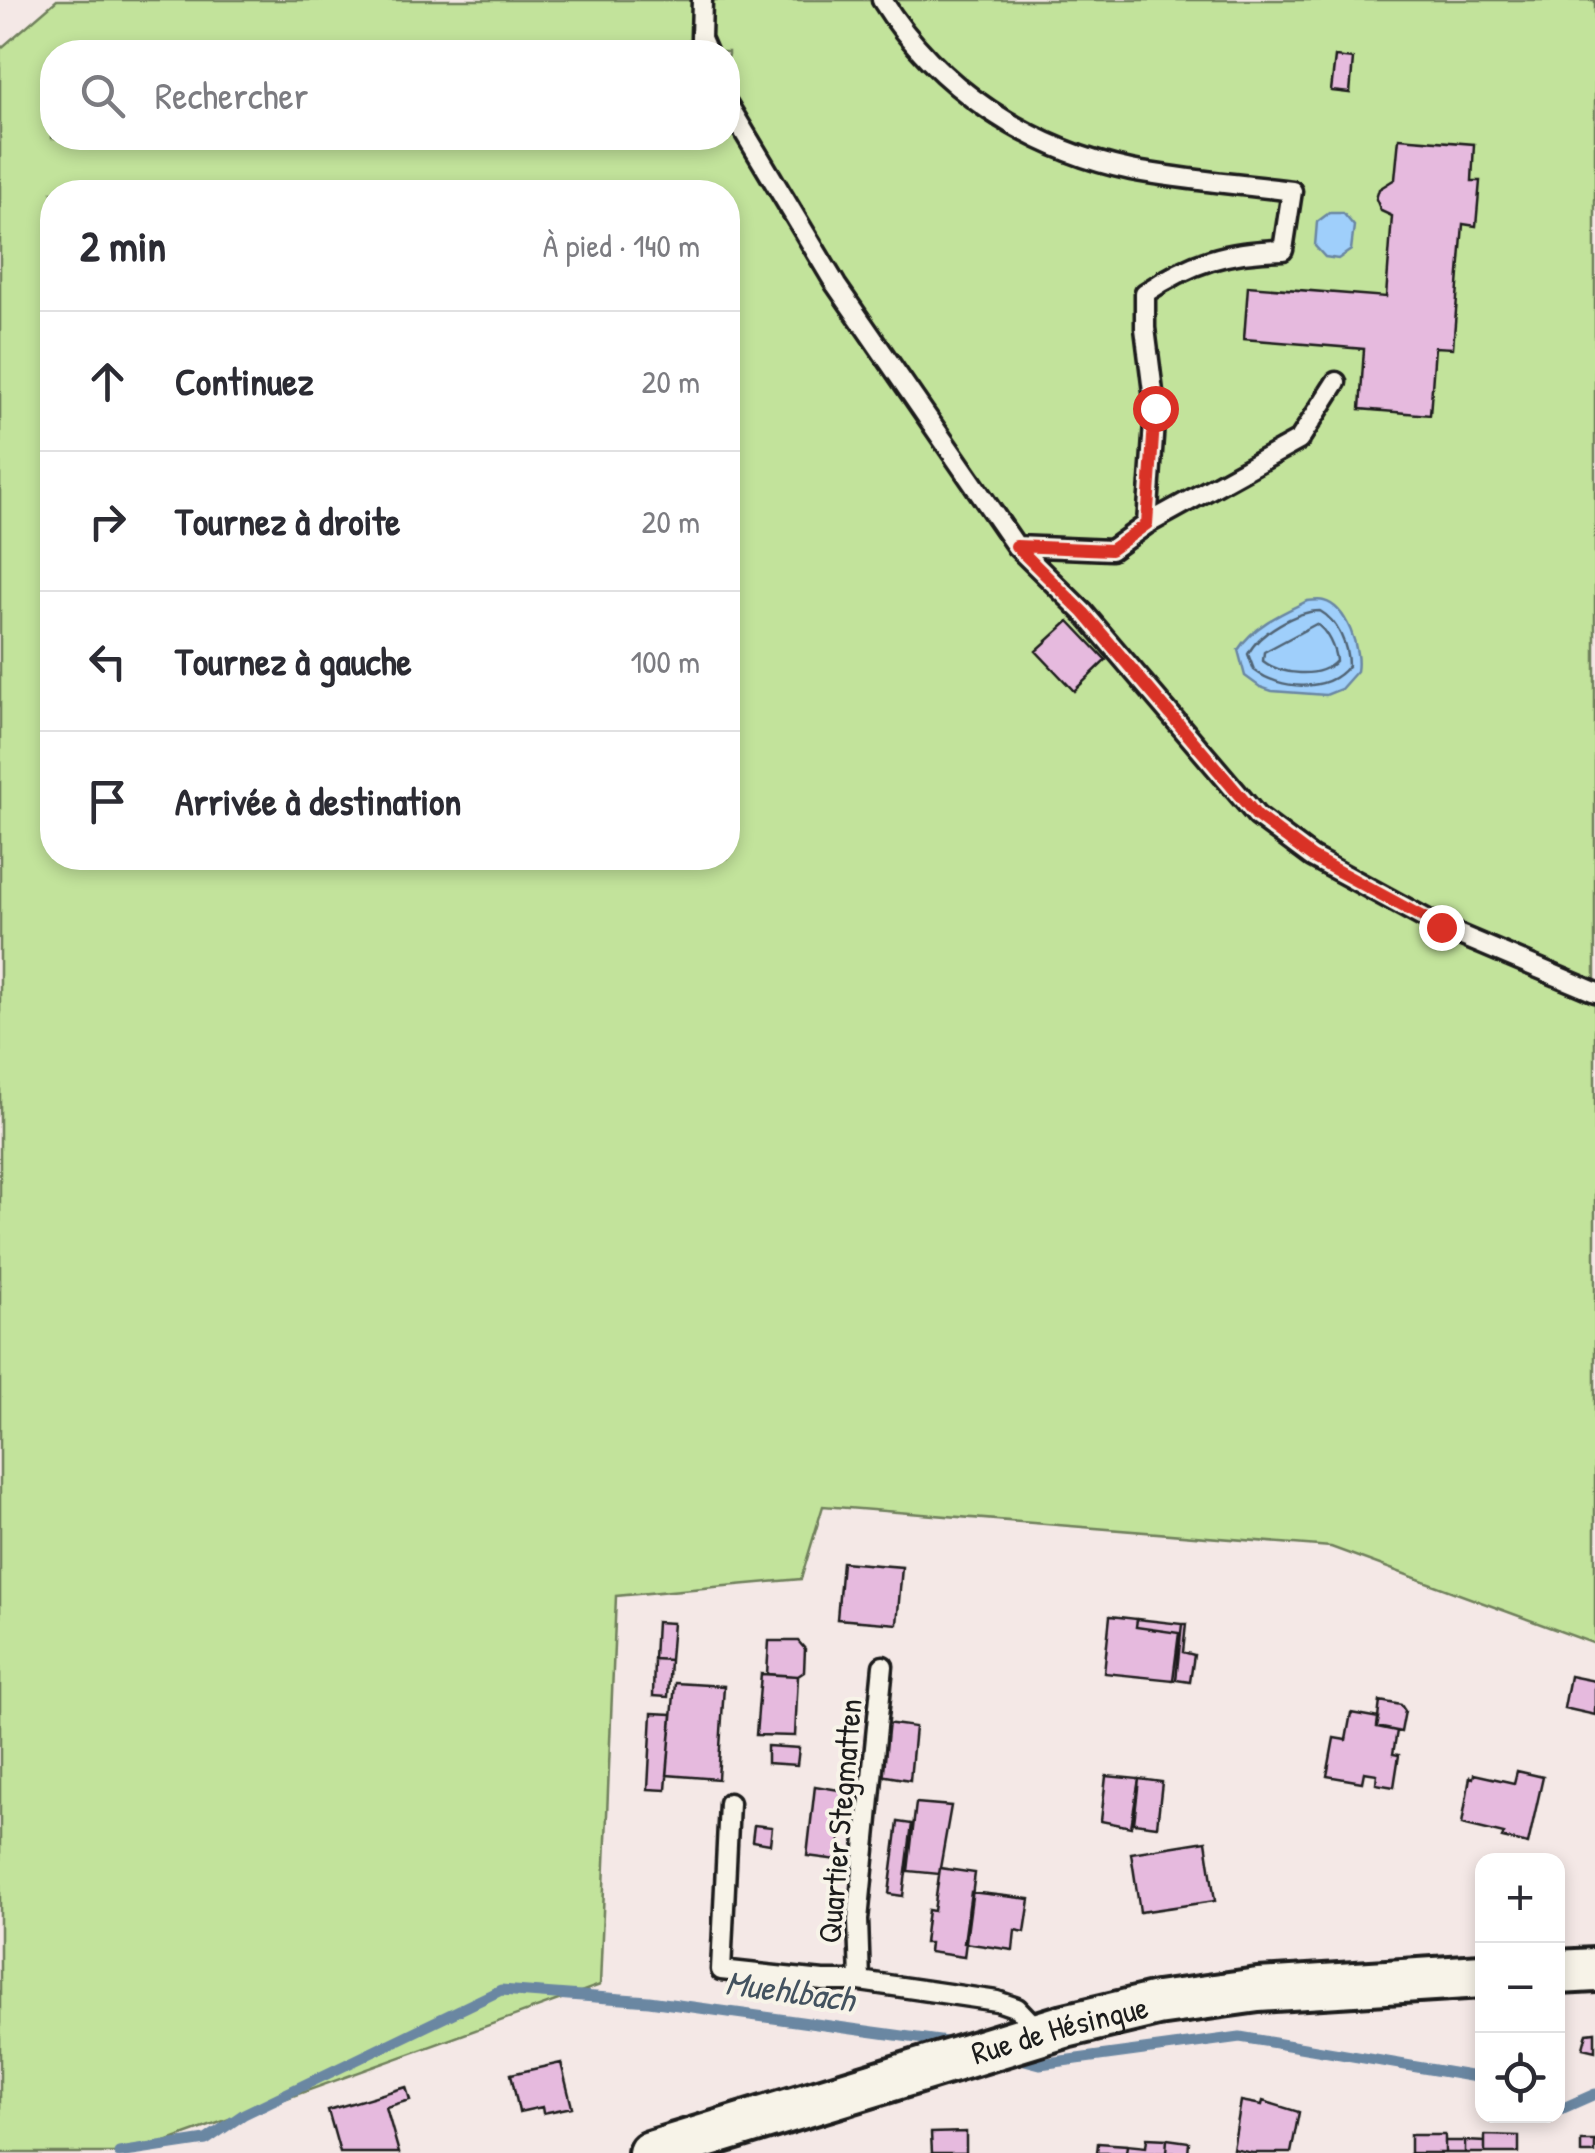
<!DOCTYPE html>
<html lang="fr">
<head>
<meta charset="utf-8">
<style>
	:root { --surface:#fff; --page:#f2f2f3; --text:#2b2b33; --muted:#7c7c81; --line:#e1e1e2 }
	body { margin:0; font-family:"Patrick Hand",sans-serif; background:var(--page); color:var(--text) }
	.controls { position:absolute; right:30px; bottom:30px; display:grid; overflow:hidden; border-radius:20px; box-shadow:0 5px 15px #0003 }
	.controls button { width:90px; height:90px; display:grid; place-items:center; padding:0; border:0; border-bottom:2px solid var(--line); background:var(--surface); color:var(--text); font:50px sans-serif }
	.stop { position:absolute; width:30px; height:30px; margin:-22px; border:8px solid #d93025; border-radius:50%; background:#fff }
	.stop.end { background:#d93025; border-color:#fff; box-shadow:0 2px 10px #0008 }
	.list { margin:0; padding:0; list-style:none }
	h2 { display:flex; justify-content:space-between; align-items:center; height:130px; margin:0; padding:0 40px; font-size:42px }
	h2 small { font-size:32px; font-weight:400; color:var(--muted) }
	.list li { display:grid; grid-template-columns:65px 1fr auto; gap:30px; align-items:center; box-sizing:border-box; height:140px; padding:0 40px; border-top:2px solid var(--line) }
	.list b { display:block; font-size:38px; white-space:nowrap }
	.list em { font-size:32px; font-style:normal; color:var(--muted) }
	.icon { flex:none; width:55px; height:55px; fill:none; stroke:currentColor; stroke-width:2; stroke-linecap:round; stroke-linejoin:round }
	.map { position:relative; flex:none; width:1595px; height:2153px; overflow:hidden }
	.search { position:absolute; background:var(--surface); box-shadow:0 5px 15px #0003; left:40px; top:40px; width:700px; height:110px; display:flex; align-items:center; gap:25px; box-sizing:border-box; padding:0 35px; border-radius:40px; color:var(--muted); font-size:38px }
	.panel { position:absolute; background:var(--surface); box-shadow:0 5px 15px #0003; left:40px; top:180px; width:700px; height:690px; border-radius:40px }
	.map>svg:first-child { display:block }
</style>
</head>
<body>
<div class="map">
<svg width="1595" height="2153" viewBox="0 0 1595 2153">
	<rect width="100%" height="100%" fill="#f4e8e6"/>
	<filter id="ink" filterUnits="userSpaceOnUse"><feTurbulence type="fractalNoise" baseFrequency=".01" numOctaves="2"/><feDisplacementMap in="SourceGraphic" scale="20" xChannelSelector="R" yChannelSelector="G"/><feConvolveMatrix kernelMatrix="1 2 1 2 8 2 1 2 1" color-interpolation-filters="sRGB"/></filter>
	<g filter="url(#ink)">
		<!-- green -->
		<path fill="#c2e39b" stroke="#6f805c" stroke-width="2.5" fill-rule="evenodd" d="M 57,0 L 1595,0 L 1595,1644 L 1331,1547 L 823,1506 L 801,1579 L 616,1596 L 600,1985 L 135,2153 L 0,2153 L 0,49 ZM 52,52 L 728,52 L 728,138 L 52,138 ZM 52,192 L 728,192 L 728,858 L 52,858 Z"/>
		<!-- water -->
		<path fill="#9fcffb" stroke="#6b87a2" stroke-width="2.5" d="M 1329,213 L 1343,213 L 1354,226 L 1351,250 L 1338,259 L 1325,257 L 1315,246 L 1317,222 Z
			M 1307,601 C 1313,601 1319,599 1324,601 C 1347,607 1361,650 1357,671 L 1341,689 L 1326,695 L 1272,691 L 1260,687 L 1245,676 L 1238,650 C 1253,626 1282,613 1307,601 Z"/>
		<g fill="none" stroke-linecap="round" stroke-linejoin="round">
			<!-- shore -->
			<path stroke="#506475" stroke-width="2.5" d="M 1320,611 C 1338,621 1348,646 1348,666 C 1327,693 1280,690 1254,670 L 1248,654 C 1259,633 1296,611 1320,611 Z
				M 1316,624 C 1327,630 1335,649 1336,661 C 1320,679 1281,675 1263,661 L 1264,652 Z"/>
			<!-- stream -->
			<path stroke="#6b87a2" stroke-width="11" d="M 1013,2057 L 1040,2064 L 1240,2037 L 1482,2078
				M 1558,2107 L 1561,2109 L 1595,2094
				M 119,2153 L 206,2140 L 244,2114 L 501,1990 L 649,2001 L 961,2044"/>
		</g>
		<!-- building -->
		<path fill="#e6bade" stroke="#1c1c1c" stroke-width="2.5" d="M 1335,57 L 1353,59 L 1350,93 L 1331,91 Z
			M 1399,138 L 1474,144 L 1472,181 L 1480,181 L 1476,226 L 1463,224 L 1453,348 L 1435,347 L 1430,415 L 1360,409 L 1364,349 L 1244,339 L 1248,286 L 1386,297 L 1392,216 L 1381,211 L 1376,199 L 1379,189 L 1395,179 Z
			M 1069,621 L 1106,660 L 1074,691 L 1036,651 Z
			M 842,1562 L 902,1567 L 897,1624 L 837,1619 Z
			M 1110,1616 L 1137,1619 L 1136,1627 L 1179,1633 L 1173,1680 L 1104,1673 Z
			M 1137,1619 L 1182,1624 L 1176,1680 L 1173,1680 L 1179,1633 L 1136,1627 Z
			M 656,1622 L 673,1623 L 670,1660 L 654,1659 Z
			M 1182,1624 L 1186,1624 L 1183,1652 L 1194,1655 L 1190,1682 L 1176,1680 Z
			M 769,1641 L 798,1641 L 805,1649 L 804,1672 L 798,1676 L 767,1674 Z
			M 654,1659 L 670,1660 L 668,1697 L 653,1696 Z
			M 761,1674 L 798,1676 L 795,1736 L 756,1735 Z
			M 1570,1676 L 1595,1681 L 1595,1715 L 1564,1708 Z
			M 675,1683 L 724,1686 L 718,1779 L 667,1775 Z
			M 1380,1701 L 1401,1705 L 1405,1711 L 1401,1732 L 1377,1727 Z
			M 652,1713 L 672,1714 L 666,1790 L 648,1789 Z
			M 1351,1713 L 1379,1718 L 1377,1727 L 1397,1731 L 1393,1754 L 1399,1755 L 1394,1787 L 1376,1784 L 1377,1774 L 1364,1772 L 1362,1782 L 1327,1776 L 1334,1738 L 1346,1740 Z
			M 886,1723 L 915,1727 L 910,1780 L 880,1775 Z
			M 767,1746 L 799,1748 L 797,1765 L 767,1763 Z
			M 1517,1771 L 1543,1777 L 1528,1844 L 1502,1838 L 1504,1834 L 1462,1824 L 1470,1777 L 1473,1778 L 1474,1774 L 1514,1783 Z
			M 1106,1776 L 1139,1779 L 1131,1827 L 1101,1821 Z
			M 1139,1779 L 1162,1782 L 1157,1826 L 1134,1823 Z
			M 815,1786 L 845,1791 L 838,1860 L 807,1856 Z
			M 916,1803 L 951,1806 L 939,1874 L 908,1871 Z
			M 898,1822 L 912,1824 L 903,1896 L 889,1894 Z
			M 754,1825 L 772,1827 L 770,1844 L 752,1841 Z
			M 1206,1841 L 1215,1901 L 1140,1912 L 1131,1853 Z
			M 940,1868 L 975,1873 L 964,1957 L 929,1952 L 930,1943 L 924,1943 L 928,1910 L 934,1911 Z
			M 971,1892 L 1030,1899 L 1025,1932 L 1015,1930 L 1013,1950 L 964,1943 Z
			M 1595,2032 L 1595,2051 L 1583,2048 L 1587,2033 Z
			M 561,2063 L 572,2107 L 543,2113 L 542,2107 L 519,2112 L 511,2074 Z
			M 406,2087 L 410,2100 L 386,2107 L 399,2153 L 340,2153 L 328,2110 Z
			M 1241,2101 L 1262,2105 L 1263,2101 L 1299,2112 L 1291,2153 L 1252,2153 L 1233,2149 Z
			M 966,2132 L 966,2153 L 932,2153 L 931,2133 Z
			M 1410,2135 L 1445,2135 L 1445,2153 L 1410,2153 Z
			M 1485,2135 L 1519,2136 L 1519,2153 L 1485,2153 Z
			M 1147,2138 L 1167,2139 L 1166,2153 L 1126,2153 L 1127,2145 L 1146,2147 Z
			M 1167,2139 L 1189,2142 L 1188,2153 L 1166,2153 Z
			M 1445,2141 L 1465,2141 L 1465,2153 L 1445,2153 Z
			M 1465,2141 L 1485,2142 L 1485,2153 L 1465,2153 Z
			M 1581,2141 L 1595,2141 L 1595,2153 L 1581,2153 Z
			M 1098,2143 L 1127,2145 L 1126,2153 L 1097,2153 Z"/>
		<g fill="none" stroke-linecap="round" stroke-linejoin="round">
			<!-- service casing -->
			<g stroke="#1c1c1c" stroke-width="25">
				<path id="service" d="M 702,0 L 701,38 L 707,52
					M 882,0 C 937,88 1030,149 1131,170 C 1184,180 1239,184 1292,191 L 1283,250 C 1227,251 1191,262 1145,293 L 1145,328 L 1155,408 L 1147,524 L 1111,550 L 1016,546
					M 728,105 L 836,285 L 1016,546 L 1084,613 L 1257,816 L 1312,857 L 1441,927 L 1595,992
					M 1147,524 L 1299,440 L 1336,382
					M 883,1666 L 858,1920 L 860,1981 L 997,2001 L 1017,2008 L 1038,2030
					M 729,1803 L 721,1970 L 823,1981 L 860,1981"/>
			</g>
			<!-- tertiary casing -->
			<g stroke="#1c1c1c" stroke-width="50">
				<g id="tertiary">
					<path d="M 1558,1972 L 1595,1970"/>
					<path id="s1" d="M 650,2153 L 1065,2026 L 1157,2004 L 1258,1990 L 1482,1976"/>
				</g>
			</g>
			<!-- service -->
			<use href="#service" stroke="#f7f3e8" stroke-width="18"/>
			<!-- tertiary -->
			<use href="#tertiary" stroke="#f7f3e8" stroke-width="42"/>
		</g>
	</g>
	<g fill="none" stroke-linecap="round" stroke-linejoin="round" filter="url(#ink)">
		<!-- route -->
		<path stroke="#d93025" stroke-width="12" d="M 1155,408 L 1147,524 L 1111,550 L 1016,546 L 1084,613 L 1257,816 L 1312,857 L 1441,927"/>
	</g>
	<g text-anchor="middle" stroke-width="8" stroke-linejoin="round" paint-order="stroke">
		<!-- street labels -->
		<g font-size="32" fill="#1c1c1c" stroke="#f7f3e8">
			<text transform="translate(840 1821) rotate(-85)" y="11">Quartier Stegmatten</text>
			<text dy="11" stroke="none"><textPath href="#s1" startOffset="428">Rue de Hésingue</textPath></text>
		</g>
		<!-- water labels -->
		<g font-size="35" font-style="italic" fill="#43525f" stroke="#f7f3e8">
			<text transform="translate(790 1991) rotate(8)" y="12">Muehlbach</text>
		</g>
	</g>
</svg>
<div class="controls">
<button>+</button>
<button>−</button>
<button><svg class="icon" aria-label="locate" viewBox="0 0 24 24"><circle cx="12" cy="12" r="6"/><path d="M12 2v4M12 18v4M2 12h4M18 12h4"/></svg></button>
</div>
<div class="stop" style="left:1155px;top:408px"></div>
<div class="stop end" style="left:1441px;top:927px"></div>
<div class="search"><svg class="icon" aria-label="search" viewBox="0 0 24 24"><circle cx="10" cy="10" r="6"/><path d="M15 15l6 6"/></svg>Rechercher</div>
<section class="panel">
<h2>2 min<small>À pied · 140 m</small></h2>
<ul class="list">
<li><svg class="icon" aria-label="ahead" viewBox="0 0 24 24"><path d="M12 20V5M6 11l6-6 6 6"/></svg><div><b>Continuez</b></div><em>20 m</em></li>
<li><svg class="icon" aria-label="right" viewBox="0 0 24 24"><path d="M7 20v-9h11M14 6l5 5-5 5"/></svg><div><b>Tournez à droite</b></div><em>20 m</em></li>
<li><svg class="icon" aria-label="left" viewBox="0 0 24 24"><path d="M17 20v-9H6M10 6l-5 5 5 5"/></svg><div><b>Tournez à gauche</b></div><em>100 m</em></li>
<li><svg class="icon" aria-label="arrive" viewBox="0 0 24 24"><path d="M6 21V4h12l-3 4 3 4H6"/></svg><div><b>Arrivée à destination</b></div></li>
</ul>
</section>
</div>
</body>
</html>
